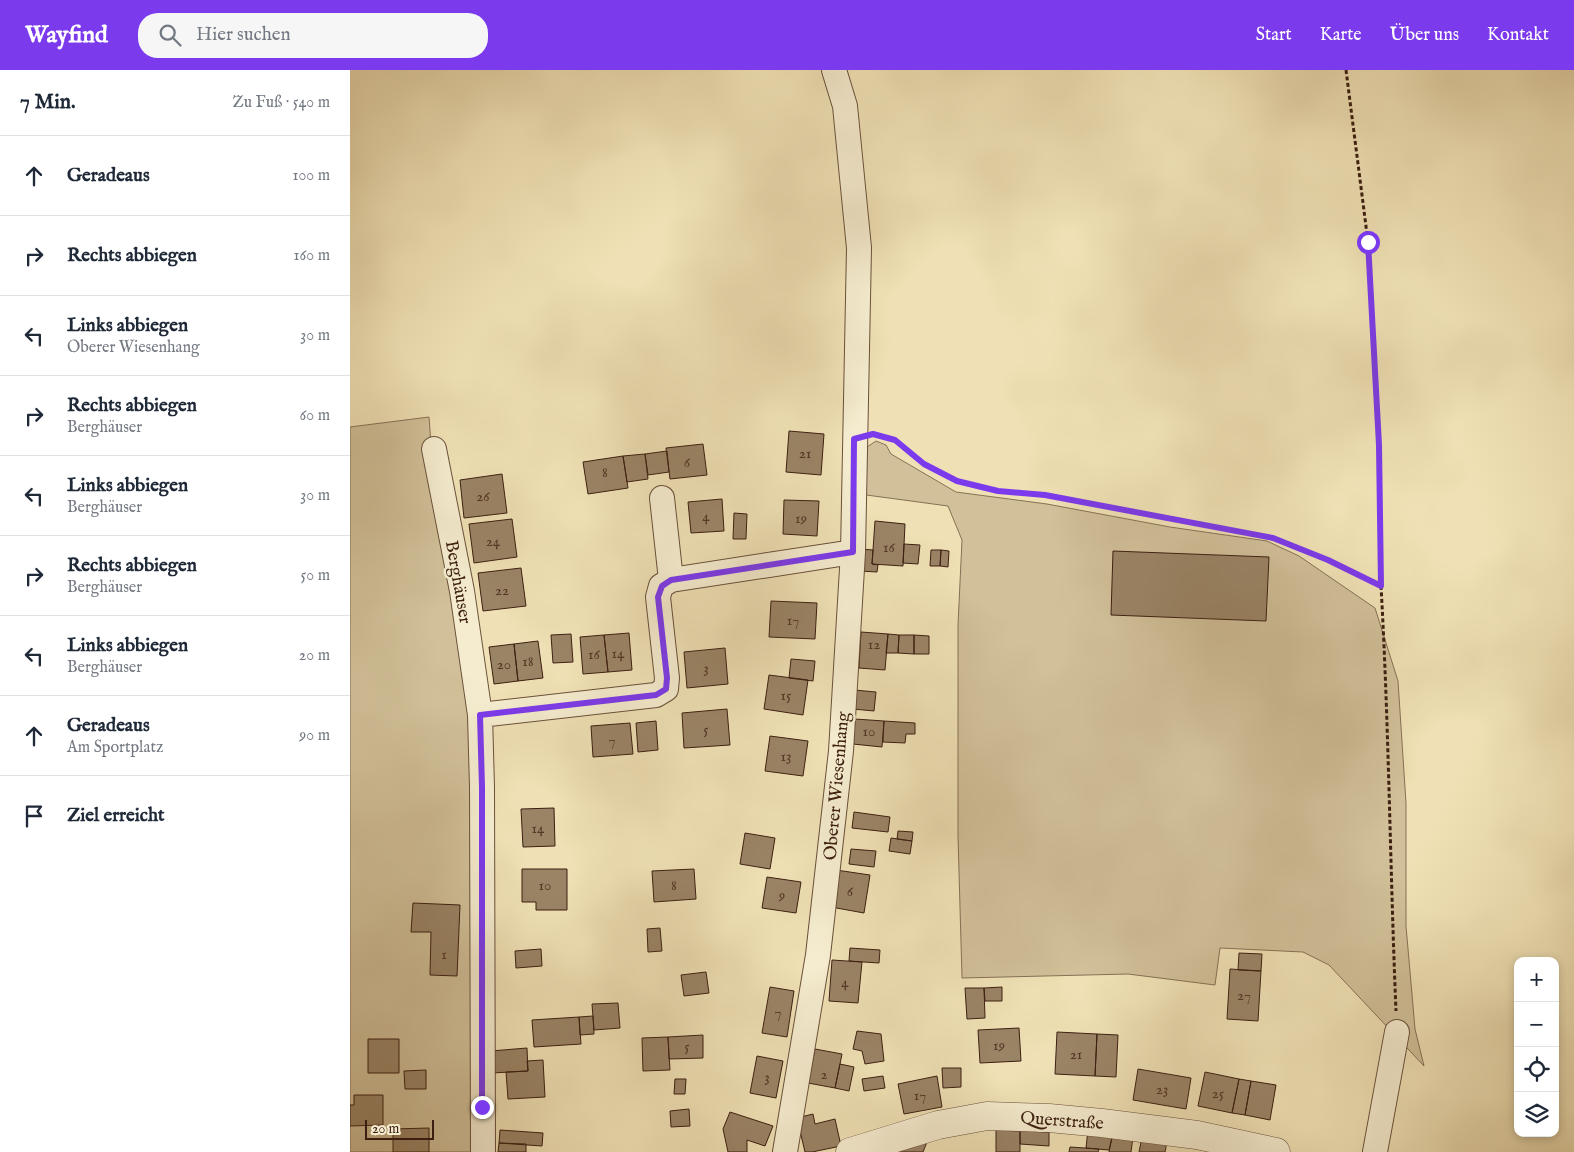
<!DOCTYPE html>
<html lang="de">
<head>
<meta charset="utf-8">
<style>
	:root { --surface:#fff; --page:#f6f6f7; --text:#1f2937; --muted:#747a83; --line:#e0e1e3; --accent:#7c3aed }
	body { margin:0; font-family:"IM FELL English",serif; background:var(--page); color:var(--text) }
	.controls { position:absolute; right:15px; bottom:15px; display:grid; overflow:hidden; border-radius:10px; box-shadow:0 2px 8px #0003 }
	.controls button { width:45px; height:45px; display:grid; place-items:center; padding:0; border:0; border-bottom:1px solid var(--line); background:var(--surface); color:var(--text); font:25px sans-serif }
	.scale { position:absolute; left:15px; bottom:12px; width:69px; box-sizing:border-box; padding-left:5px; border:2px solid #3d1f11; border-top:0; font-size:14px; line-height:18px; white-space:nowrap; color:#3d1f11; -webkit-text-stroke:4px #f5eccf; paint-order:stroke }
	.stop { position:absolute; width:15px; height:15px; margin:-11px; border:4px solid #7c3aed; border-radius:50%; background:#fff }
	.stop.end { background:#7c3aed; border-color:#fff; box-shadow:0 1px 5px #0008 }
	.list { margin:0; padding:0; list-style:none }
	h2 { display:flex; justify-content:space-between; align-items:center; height:65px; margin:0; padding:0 20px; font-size:21px }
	h2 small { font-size:16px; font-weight:400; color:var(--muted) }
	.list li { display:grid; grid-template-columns:32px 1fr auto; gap:15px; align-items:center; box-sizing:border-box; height:80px; padding:0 20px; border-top:1px solid var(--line) }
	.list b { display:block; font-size:19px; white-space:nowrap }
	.list p { margin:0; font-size:16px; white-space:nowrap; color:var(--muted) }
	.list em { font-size:16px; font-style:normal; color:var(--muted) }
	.icon { flex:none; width:28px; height:28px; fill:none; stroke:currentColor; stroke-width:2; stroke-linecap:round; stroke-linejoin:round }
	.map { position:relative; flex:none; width:1224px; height:1082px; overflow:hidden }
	header { display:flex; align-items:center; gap:30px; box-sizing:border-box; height:70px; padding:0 25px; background:var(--accent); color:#fff }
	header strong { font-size:24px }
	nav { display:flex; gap:28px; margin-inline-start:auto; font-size:18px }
	.search { width:350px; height:45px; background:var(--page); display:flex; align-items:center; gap:12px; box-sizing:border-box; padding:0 18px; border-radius:20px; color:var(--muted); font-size:19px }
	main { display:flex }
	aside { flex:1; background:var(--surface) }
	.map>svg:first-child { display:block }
</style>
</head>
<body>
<header>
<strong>Wayfind</strong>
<div class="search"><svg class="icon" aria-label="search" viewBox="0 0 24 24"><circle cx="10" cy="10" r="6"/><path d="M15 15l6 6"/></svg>Hier suchen</div>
<nav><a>Start</a><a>Karte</a><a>Über uns</a><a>Kontakt</a></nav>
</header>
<main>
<aside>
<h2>7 Min.<small>Zu Fuß · 540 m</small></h2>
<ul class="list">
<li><svg class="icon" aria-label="ahead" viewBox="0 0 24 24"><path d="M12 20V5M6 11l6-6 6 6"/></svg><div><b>Geradeaus</b></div><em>100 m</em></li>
<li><svg class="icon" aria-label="right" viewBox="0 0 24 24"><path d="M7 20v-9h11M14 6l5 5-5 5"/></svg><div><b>Rechts abbiegen</b></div><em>160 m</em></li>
<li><svg class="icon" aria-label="left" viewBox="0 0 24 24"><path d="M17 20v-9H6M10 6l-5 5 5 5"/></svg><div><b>Links abbiegen</b><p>Oberer Wiesenhang</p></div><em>30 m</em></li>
<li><svg class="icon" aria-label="right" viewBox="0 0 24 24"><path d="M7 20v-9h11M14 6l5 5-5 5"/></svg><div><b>Rechts abbiegen</b><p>Berghäuser</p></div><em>60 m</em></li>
<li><svg class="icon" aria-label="left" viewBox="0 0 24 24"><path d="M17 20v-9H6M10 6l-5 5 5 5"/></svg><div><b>Links abbiegen</b><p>Berghäuser</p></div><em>30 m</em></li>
<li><svg class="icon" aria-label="right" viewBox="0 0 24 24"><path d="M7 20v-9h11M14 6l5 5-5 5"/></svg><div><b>Rechts abbiegen</b><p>Berghäuser</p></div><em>50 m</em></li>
<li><svg class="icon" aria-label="left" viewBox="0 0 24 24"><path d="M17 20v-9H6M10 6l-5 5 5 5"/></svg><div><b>Links abbiegen</b><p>Berghäuser</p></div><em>20 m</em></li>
<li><svg class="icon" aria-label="ahead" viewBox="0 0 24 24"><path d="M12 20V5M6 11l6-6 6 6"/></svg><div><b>Geradeaus</b><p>Am Sportplatz</p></div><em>90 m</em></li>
<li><svg class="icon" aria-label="arrive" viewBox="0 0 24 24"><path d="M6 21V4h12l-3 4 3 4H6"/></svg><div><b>Ziel erreicht</b></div></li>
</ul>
</aside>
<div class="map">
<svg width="1224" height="1082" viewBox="0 0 1224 1082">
	<rect width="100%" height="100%" fill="#efe1b5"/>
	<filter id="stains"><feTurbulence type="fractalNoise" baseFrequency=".004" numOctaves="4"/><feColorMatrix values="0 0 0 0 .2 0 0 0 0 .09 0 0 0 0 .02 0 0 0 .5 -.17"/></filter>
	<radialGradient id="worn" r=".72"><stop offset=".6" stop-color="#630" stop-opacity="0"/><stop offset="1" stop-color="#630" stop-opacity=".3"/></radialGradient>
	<!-- green -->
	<path fill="#d1c099" stroke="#877055" d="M 79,347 L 83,402 L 123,646 L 124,1082 L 0,1082 L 0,357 Z
		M 526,371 L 536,375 L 541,384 L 606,422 L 697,434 L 820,457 L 917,471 L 949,486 L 1025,538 L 1048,611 L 1056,733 L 1056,856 L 1065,959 L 1074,996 L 979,895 L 953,882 L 870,878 L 865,915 L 778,904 L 612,908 L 608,766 L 608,555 L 612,470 L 598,436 L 509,424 L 514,379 Z"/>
	<!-- building -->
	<path fill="#9a8466" stroke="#3d1f11" d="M 439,361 L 474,364 L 471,405 L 436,402 Z
		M 353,374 L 357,405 L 320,409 L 316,378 Z
		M 317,381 L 319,402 L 298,405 L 295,384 Z
		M 295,384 L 298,409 L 277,412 L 273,386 Z
		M 273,386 L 278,418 L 238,424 L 233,392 Z
		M 152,404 L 157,443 L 114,448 L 110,410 Z
		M 372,429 L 374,461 L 341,463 L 338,432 Z
		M 434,430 L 469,431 L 467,466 L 433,464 Z
		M 384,443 L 397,444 L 396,469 L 383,469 Z
		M 162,449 L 167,487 L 124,493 L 119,454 Z
		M 525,451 L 555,454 L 553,496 L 522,494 Z
		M 554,474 L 570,475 L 568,494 L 553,493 Z
		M 511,479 L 523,480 L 522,494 L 528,495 L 527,502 L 510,501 Z
		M 581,480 L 591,480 L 590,496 L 580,496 Z
		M 591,480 L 599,481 L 598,497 L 590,496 Z
		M 763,481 L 919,487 L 916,551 L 761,545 Z
		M 171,498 L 176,536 L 133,541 L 128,503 Z
		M 421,531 L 467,533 L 465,569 L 419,567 Z
		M 511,562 L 538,564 L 535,600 L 509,598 Z
		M 279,563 L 282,600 L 258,602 L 254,565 Z
		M 221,564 L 223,592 L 203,593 L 201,565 Z
		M 538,564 L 549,565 L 548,583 L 536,583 Z
		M 254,565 L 258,602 L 233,604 L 230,567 Z
		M 549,565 L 564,565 L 564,584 L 548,583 Z
		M 564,565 L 579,566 L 579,584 L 564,584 Z
		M 188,571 L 193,608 L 168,611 L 164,574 Z
		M 164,574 L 168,611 L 144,614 L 139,577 Z
		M 375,578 L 378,614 L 337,618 L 334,582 Z
		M 441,589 L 465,591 L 463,611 L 439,608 Z
		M 419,605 L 458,610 L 453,645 L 414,639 Z
		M 504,620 L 526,622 L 524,641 L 503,639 Z
		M 377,639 L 380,675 L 334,678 L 332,643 Z
		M 505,649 L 534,651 L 532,677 L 503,674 Z
		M 306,651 L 308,680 L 288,682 L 286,653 Z
		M 534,651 L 565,653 L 565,664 L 556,664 L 555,673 L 533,672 Z
		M 280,653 L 283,684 L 243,687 L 241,656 Z
		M 420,666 L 458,671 L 453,706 L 415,701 Z
		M 204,738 L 205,776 L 173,777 L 171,739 Z
		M 504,742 L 540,747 L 538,762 L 502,758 Z
		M 548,761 L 563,762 L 562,771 L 547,769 Z
		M 395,763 L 425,768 L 420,799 L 390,794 Z
		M 541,768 L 562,771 L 560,784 L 539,781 Z
		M 501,779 L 526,781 L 524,797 L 499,794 Z
		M 172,799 L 217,799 L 217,840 L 186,840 L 186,832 L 172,832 Z
		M 344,799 L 346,829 L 304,832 L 302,801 Z
		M 486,800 L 520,805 L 514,843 L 481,837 Z
		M 417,807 L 451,812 L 446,843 L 412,838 Z
		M 63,833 L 110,835 L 107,906 L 80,905 L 81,862 L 61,862 Z
		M 310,858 L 312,881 L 298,882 L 297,859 Z
		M 500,878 L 530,880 L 529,893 L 499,891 Z
		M 191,879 L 192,896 L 166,898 L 165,881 Z
		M 889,883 L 912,884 L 911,901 L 888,900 Z
		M 482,890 L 512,892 L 508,933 L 479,931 Z
		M 880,899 L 911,901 L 908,951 L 877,949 Z
		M 356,902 L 359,923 L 334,926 L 331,905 Z
		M 420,917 L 444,921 L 437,967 L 412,963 Z
		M 652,917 L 652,931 L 635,931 L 634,918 Z
		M 615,918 L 634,918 L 635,948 L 617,949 Z
		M 268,933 L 270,958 L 244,960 L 242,934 Z
		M 243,946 L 244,964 L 230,965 L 229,947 Z
		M 229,947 L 231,974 L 184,977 L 182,950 Z
		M 669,958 L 671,991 L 630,993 L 628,960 Z
		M 507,961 L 531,964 L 534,991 L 515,994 L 512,981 L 503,979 Z
		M 707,962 L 747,964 L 745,1006 L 705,1004 Z
		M 747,964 L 768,965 L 766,1007 L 745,1006 Z
		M 353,965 L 353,988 L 319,989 L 318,967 Z
		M 318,967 L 320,1000 L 293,1001 L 292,968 Z
		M 18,969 L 49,969 L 49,1003 L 18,1003 Z
		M 177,978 L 178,1001 L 142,1003 L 141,981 Z
		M 465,979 L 492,984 L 485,1018 L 458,1013 Z
		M 407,986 L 433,991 L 426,1028 L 400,1023 Z
		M 193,990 L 195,1027 L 158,1029 L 156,1002 L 178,1001 L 177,991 Z
		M 490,994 L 504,997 L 499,1021 L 485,1018 Z
		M 592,998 L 611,998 L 611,1017 L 593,1018 Z
		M 788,999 L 841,1008 L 836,1039 L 783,1030 Z
		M 76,1000 L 76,1019 L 55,1019 L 54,1001 Z
		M 855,1002 L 889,1009 L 882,1043 L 848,1036 Z
		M 533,1006 L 535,1018 L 514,1021 L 512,1009 Z
		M 587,1006 L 592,1037 L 554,1044 L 548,1014 Z
		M 325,1009 L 336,1009 L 335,1024 L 324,1024 Z
		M 889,1009 L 901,1011 L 895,1045 L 882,1043 Z
		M 901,1011 L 926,1015 L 920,1050 L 895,1045 Z
		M 4,1025 L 33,1025 L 33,1055 L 0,1056 L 0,1035 L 4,1035 Z
		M 339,1039 L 340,1056 L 321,1057 L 320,1041 Z
		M 380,1042 L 423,1056 L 415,1076 L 397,1070 L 397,1082 L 378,1082 L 373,1059 Z
		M 463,1044 L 465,1054 L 485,1049 L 491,1076 L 462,1082 L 455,1082 L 447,1048 Z
		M 79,1058 L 79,1082 L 43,1082 L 43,1059 Z
		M 150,1060 L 193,1063 L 192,1076 L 149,1073 Z
		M 646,1060 L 670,1061 L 670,1082 L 646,1082 Z
		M 738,1060 L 763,1063 L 759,1080 L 736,1078 Z
		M 670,1061 L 699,1062 L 699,1076 L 670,1074 Z
		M 763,1063 L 783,1067 L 781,1082 L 759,1082 Z
		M 579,1067 L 573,1082 L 541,1082 Z
		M 792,1067 L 817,1072 L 815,1082 L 789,1082 Z
		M 149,1073 L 176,1074 L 176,1082 L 148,1082 Z
		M 720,1077 L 749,1079 L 748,1082 L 719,1082 Z"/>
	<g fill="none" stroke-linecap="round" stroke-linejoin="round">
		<!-- minor casing -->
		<g stroke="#6a503a" stroke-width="26">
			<path id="minor" d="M 84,379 L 112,521 L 130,645 L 132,717 L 133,1082
				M 312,428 L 321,510
				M 130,645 L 306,625 L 316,619 L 317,608 L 308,527 L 311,516 L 321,510 L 503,482
				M 435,1082 L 468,885 L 491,681 L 503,482 L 509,178 L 495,36 L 484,0
				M 1025,1082 L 1047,962"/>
		</g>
		<!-- tertiary casing -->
		<g stroke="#6a503a" stroke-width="29">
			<path id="tertiary" d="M 500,1082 L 588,1055 L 637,1046 L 699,1048 L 752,1053 L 847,1065 L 926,1082"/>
		</g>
		<!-- path -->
		<path stroke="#3d1f11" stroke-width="3" stroke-dasharray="4 2.5" stroke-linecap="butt" d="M 996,0 L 1018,172 L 1029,375 L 1031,516
			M 527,365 L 545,370 L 574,394 L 607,411 L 648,421 L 695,425 L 923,468 L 978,490 L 1031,516 C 1039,657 1040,799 1046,941"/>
		<!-- minor -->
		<use href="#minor" stroke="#f5eccf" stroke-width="24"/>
		<!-- tertiary -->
		<use href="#tertiary" stroke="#f5eccf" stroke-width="28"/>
	</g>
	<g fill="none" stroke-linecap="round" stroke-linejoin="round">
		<!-- route -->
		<path stroke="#7c3aed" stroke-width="6" d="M 132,1037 L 132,717 L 130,645 L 306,625 L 316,619 L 317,608 L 308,527 L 312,516 L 321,510 L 503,482 L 504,369 L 523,364 L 545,370 L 574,394 L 607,411 L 648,421 L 695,425 L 923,468 L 978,490 L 1031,516 L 1029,375 L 1018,172"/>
	</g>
	<g text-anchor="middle" stroke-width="5" stroke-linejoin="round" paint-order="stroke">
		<!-- number labels -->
		<g font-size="15" fill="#543826">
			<text x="455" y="388">21</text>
			<text x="337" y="397">6</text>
			<text x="255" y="407">8</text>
			<text x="133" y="431">26</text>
			<text x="356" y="451">4</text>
			<text x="451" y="453">19</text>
			<text x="143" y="476">24</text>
			<text x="539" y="482">16</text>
			<text x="152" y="525">22</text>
			<text x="443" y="555">17</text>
			<text x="524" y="579">12</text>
			<text x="268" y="588">14</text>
			<text x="244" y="589">16</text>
			<text x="178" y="596">18</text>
			<text x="154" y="599">20</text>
			<text x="356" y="603">3</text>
			<text x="436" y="630">15</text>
			<text x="356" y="664">5</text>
			<text x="519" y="666">10</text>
			<text x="262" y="675">7</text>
			<text x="436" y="691">13</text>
			<text x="188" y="763">14</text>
			<text x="195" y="820">10</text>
			<text x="324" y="820">8</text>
			<text x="500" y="826">6</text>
			<text x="432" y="830">9</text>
			<text x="94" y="889">1</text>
			<text x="495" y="917">4</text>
			<text x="894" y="930">27</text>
			<text x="428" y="947">7</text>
			<text x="649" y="980">19</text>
			<text x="337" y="981">5</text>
			<text x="726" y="989">21</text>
			<text x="474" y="1009">2</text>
			<text x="417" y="1012">3</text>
			<text x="812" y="1024">23</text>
			<text x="868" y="1028">25</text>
			<text x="570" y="1030">17</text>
		</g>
		<!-- street labels -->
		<g font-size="18" fill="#3d1f11" stroke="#f5eccf">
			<text transform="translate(109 512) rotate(80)" y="6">Berghäuser</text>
			<text transform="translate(486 716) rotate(-85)" y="6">Oberer Wiesenhang</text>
			<text transform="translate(712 1050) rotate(4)" y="6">Querstraße</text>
		</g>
	</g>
	<rect width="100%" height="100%" filter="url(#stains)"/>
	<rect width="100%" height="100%" fill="url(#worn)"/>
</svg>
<div class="controls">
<button>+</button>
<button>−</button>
<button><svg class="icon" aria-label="locate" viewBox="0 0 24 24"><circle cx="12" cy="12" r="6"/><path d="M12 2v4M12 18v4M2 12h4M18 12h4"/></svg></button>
<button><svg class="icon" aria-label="layers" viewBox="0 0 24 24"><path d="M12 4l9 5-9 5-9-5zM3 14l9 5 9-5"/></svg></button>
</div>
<div class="scale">20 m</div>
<div class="stop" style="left:1018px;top:172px"></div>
<div class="stop end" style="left:132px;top:1037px"></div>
</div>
</main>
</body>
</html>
